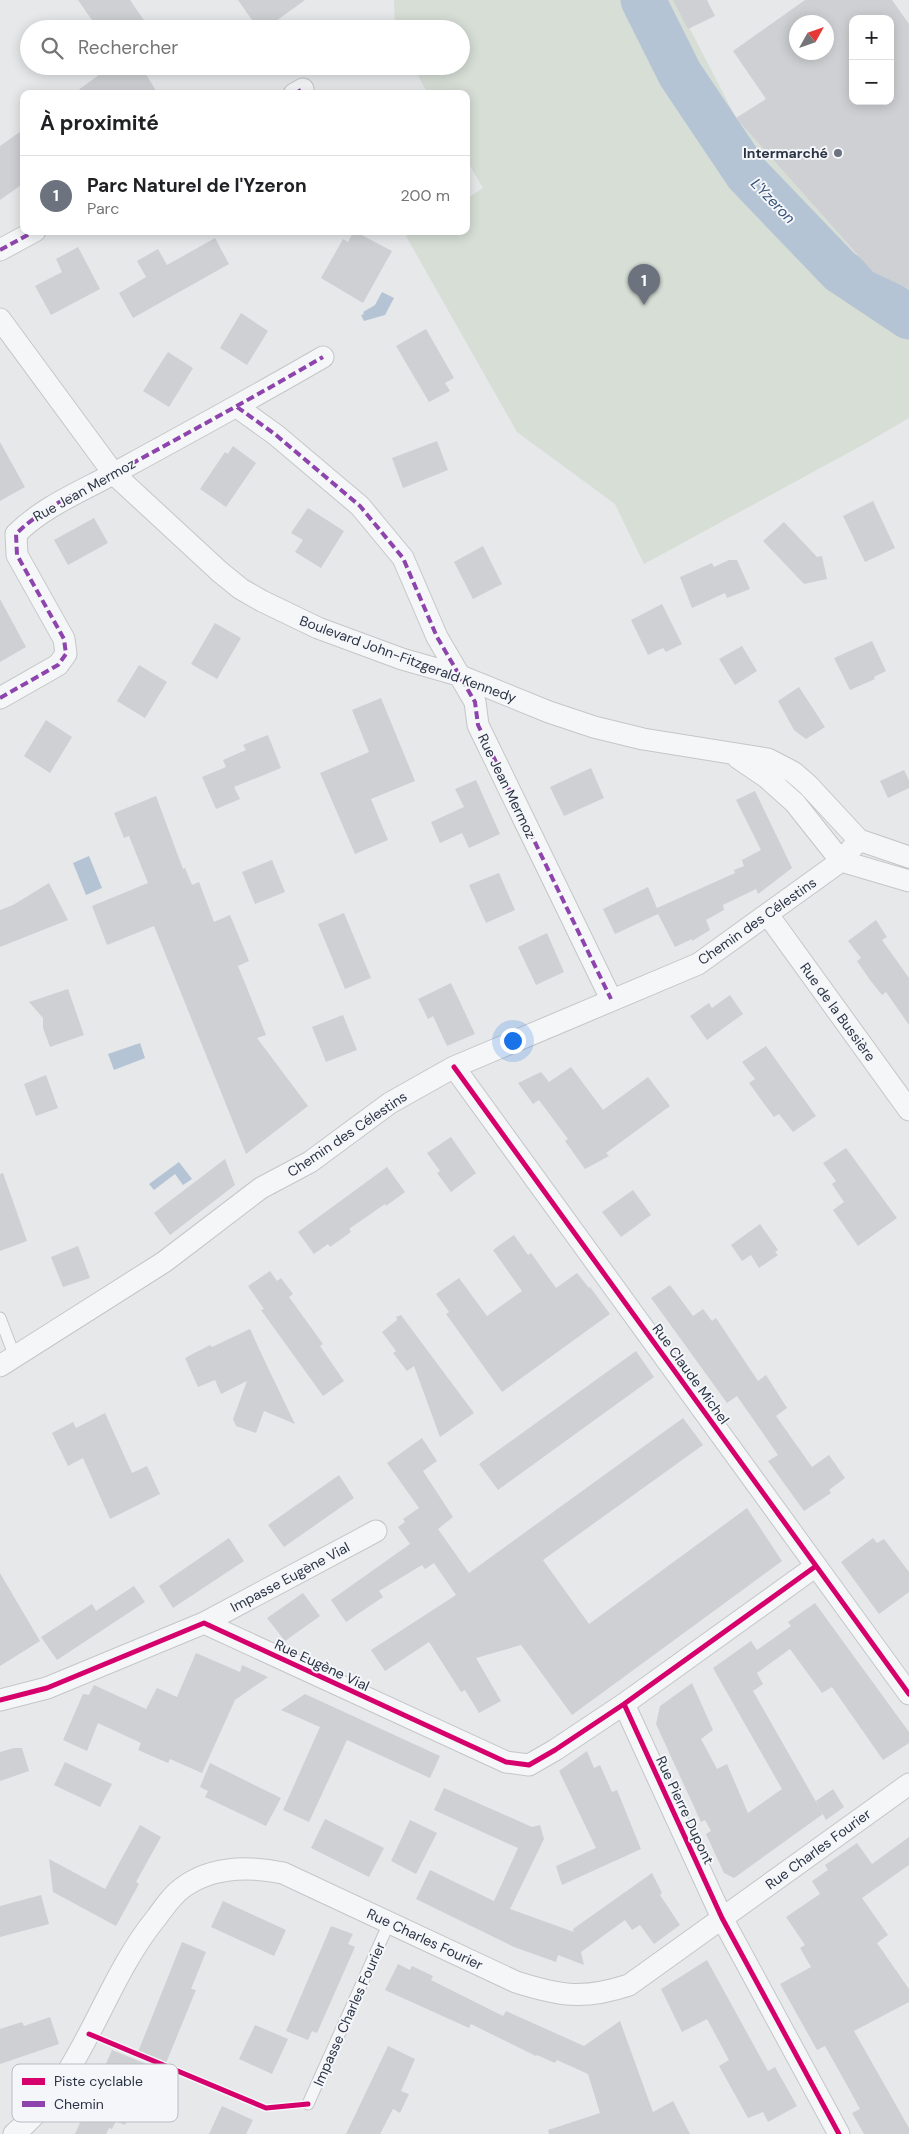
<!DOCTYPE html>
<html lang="fr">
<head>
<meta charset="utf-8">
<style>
	:root { --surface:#fff; --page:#f2f2f2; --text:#202124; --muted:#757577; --line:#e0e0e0; --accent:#6c737f }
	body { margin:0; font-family:"DM Sans",sans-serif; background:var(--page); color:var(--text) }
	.controls { position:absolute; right:15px; top:15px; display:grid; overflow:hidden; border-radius:10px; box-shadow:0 2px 12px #0003 }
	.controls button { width:45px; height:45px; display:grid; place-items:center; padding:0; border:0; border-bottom:1px solid var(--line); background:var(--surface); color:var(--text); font:25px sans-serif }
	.compass { position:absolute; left:789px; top:15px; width:45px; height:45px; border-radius:50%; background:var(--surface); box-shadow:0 2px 12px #0003; rotate:50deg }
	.you { position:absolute; left:512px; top:1040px; width:18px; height:18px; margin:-12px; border:4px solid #fff; border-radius:50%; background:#1a73e8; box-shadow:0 0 0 8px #1a73e833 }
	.badge { display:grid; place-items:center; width:32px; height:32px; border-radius:50%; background:var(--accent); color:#fff; font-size:16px; font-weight:700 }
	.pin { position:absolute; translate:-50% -41px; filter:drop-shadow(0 1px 2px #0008) }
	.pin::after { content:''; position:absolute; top:26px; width:18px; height:15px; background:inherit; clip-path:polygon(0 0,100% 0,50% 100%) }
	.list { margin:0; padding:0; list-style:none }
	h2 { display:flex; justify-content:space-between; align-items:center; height:65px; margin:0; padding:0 20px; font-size:21px }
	h2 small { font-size:16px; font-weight:400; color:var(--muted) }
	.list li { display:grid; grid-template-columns:32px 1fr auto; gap:15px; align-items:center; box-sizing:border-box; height:80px; padding:0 20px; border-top:1px solid var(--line) }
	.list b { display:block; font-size:19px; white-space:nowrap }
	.list p { margin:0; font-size:16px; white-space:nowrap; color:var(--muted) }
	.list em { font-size:16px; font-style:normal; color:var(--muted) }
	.icon { flex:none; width:28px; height:28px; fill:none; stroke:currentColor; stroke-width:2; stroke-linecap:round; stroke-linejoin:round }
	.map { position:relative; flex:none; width:909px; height:2134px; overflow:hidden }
	.search { position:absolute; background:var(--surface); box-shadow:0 2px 12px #0003; left:20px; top:20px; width:450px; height:55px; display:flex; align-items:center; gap:12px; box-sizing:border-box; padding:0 18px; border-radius:28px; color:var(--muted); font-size:19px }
	.panel { position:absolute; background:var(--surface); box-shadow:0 2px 12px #0003; left:20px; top:90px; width:450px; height:145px; border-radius:10px }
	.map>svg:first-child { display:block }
</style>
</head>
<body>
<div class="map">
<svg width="909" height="2134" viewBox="0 0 909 2134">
	<rect width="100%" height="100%" fill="#e6e8ea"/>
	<!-- green -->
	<path fill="#d6ded6" d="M 394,0 L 675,0 L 736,118 L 873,272 L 909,289 L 909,418 L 868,442 L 644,564 L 615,504 L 517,432 L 406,236 L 413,231 L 466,231 L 466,199 L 483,188 L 466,159 L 466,94 L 428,94 L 413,66 L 461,66 L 461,29 L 395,29 Z"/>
	<!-- water -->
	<path fill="#b4c4d5" d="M 382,292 L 394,298 L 385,315 L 364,321 L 361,315 L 364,314 L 363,312 L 375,305 Z
		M 89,856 L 102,888 L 86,895 L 73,863 Z
		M 140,1043 L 145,1058 L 114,1070 L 108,1054 Z
		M 179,1162 L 192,1179 L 183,1185 L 175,1174 L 154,1190 L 149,1184 Z"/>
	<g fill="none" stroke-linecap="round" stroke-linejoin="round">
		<!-- river -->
		<path stroke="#b4c4d5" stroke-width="45" d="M 643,0 L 680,74 L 747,174 L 840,271 L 909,317"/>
	</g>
	<!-- building -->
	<path fill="#ced0d3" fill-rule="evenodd" d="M 78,0 L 130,0 L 150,29 L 98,29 Z
		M 238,0 L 305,0 L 265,29 L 258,29 Z
		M 673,0 L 707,0 L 715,16 L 688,29 Z
		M 805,0 L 892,0 L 909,24 L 909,289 L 873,272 L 736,118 L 766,99 L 733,51 ZM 853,19 L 890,19 L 890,101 L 853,101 ZM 796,22 L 826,22 L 826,52 L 796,52 Z
		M 111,66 L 141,66 L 158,94 L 73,94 Z
		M 24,129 L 24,183 L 0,200 L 0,146 Z
		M 354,231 L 392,251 L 363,303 L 321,278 L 343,239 L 348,242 Z
		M 215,238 L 229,264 L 133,318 L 119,293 L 146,277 L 137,261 L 158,249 L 167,265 Z
		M 78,247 L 100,289 L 51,315 L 35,286 L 62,272 L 56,259 Z
		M 241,313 L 268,331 L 247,365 L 220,348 Z
		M 426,329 L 454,378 L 445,383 L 450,391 L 429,402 L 396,346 Z
		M 168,352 L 193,368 L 169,407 L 143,391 Z
		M 437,441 L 448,470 L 403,488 L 392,458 Z
		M 0,442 L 25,487 L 0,501 Z
		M 233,446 L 256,463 L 226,507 L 200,489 L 225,452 L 228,454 Z
		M 873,501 L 895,548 L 865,562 L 843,516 Z
		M 308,508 L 344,531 L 321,568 L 295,552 L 303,540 L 291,533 Z
		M 94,518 L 108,543 L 68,565 L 54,540 Z
		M 784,522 L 817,557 L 822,556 L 827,579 L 804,584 L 763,541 Z
		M 483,546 L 502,584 L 473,599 L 454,562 Z
		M 729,560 L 737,560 L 750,589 L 727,598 L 725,593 L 692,608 L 680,577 L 712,563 L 714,567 Z
		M 0,599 L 26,647 L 0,662 Z
		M 662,604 L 682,644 L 666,652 L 663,648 L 648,655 L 631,620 Z
		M 215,623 L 241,638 L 217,679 L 191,664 Z
		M 872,641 L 886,671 L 874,677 L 875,679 L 850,690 L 834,658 Z
		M 742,646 L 757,671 L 735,685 L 719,659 Z
		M 139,665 L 167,682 L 145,718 L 117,701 Z
		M 799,687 L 825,727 L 806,739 L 794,730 L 778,701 Z
		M 381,698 L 415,781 L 371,799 L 388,840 L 355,854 L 320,773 L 369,752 L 352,710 Z
		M 46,720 L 72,737 L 50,773 L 24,756 Z
		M 268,735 L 281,768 L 234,787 L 240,799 L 216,809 L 202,777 L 226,767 L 223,760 L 246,750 L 243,745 Z
		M 591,768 L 604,798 L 564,816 L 550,787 Z
		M 904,770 L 909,780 L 909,788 L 888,798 L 880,781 Z
		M 476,780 L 500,834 L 469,848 L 462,833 L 440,843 L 431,822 L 464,807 L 455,789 Z
		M 755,791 L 792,868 L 758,894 L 756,889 L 723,905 L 724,910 L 706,920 L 710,930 L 692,941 L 692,939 L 675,947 L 658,914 L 615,934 L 603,909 L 648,887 L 657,908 L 735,873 L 734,870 L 744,866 L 742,860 L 761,850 L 736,800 Z
		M 156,796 L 183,869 L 185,868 L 192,885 L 199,882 L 214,922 L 230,915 L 249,961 L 238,966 L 266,1035 L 257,1038 L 308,1106 L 246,1154 L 154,926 L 107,945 L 92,906 L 148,883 L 129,836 L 124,838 L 114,813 Z
		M 272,860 L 285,892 L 255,904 L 242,872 Z
		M 499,873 L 515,910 L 486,923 L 469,885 Z
		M 49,883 L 68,920 L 0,947 L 0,910 L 13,905 Z
		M 344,913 L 371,978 L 345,989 L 318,924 Z
		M 876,920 L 887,937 L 882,940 L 909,978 L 909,1025 L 886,992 L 882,995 L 870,980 L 857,961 L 861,958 L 848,941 Z
		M 547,933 L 564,972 L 536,985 L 518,947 Z
		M 451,983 L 475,1034 L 447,1046 L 433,1016 L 428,1019 L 418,999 Z
		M 68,989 L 84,1035 L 50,1047 L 43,1028 L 43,1018 L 29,1002 Z
		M 730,995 L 743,1014 L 707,1040 L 690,1016 L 709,1003 L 712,1008 Z
		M 343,1015 L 357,1050 L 326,1062 L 312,1027 Z
		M 766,1046 L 816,1116 L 793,1132 L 779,1114 L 774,1117 L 762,1101 L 749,1083 L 755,1079 L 742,1062 Z
		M 571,1067 L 603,1110 L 648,1077 L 670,1106 L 606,1153 L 609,1156 L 585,1169 L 565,1141 L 568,1139 L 539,1100 L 533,1104 L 518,1083 L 541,1072 L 549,1082 Z
		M 46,1075 L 58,1108 L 36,1116 L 24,1084 Z
		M 451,1137 L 476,1173 L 451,1192 L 437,1173 L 440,1171 L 427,1153 Z
		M 846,1148 L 897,1218 L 858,1246 L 833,1210 L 844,1202 L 832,1184 L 836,1181 L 823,1163 Z
		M 225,1159 L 235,1185 L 170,1235 L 154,1213 Z
		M 387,1167 L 405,1192 L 386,1206 L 385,1204 L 349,1229 L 351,1232 L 330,1247 L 328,1244 L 314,1254 L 298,1232 Z
		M 3,1173 L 27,1241 L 0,1251 L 0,1174 Z
		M 633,1190 L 651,1215 L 621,1237 L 602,1212 Z
		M 760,1224 L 778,1250 L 775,1252 L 778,1255 L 759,1268 L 751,1255 L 742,1261 L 731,1245 Z
		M 514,1235 L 528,1255 L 531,1253 L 556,1288 L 577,1273 L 589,1288 L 590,1287 L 610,1314 L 502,1392 L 446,1314 L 449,1312 L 436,1294 L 459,1278 L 487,1316 L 522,1291 L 493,1250 Z
		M 78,1246 L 90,1278 L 63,1287 L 51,1257 Z
		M 270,1271 L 277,1281 L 281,1278 L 293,1294 L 289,1297 L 323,1344 L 320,1346 L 344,1381 L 323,1396 L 261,1310 L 264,1309 L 248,1286 Z
		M 670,1285 L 693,1316 L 703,1309 L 712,1321 L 716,1318 L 758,1381 L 766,1375 L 787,1408 L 776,1416 L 812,1467 L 829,1455 L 845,1478 L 829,1490 L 831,1493 L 804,1511 L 768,1461 L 778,1455 L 737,1396 L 727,1403 L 651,1298 Z
		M 401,1315 L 474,1413 L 440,1437 L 414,1366 L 407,1371 L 393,1353 L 396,1351 L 382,1332 L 397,1320 L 396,1317 Z
		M 250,1329 L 269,1370 L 295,1424 L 264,1411 L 256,1433 L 236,1426 L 233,1419 L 247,1381 L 221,1394 L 215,1380 L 198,1387 L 185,1358 L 210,1345 L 212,1347 Z
		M 636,1351 L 654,1377 L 498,1490 L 479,1464 Z
		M 105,1413 L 132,1473 L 147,1466 L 160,1494 L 110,1519 L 83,1458 L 68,1466 L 52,1433 L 73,1422 L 76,1428 Z
		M 683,1418 L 703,1445 L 543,1560 L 589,1624 L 747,1508 L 782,1561 L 572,1715 L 521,1645 L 476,1658 L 501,1701 L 479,1713 L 465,1690 L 461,1692 L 429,1642 L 385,1671 L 371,1650 L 456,1595 L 434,1563 L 425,1569 L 422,1565 L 379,1591 L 383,1597 L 346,1622 L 331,1600 L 410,1544 L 398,1527 L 405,1522 L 403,1519 L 419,1508 L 387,1463 L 422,1438 L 437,1461 L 423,1471 L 453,1517 L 438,1529 L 469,1573 Z
		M 339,1475 L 354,1498 L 284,1547 L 268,1525 Z
		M 229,1538 L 244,1561 L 173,1608 L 159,1586 Z
		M 873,1538 L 877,1543 L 884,1539 L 909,1572 L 909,1592 L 879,1614 L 841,1562 Z
		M 0,1573 L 40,1641 L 0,1666 Z
		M 134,1586 L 145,1602 L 57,1660 L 41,1637 L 92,1604 L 96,1611 Z
		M 303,1593 L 320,1616 L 285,1641 L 267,1618 Z
		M 815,1603 L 909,1732 L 909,1743 L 883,1760 L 832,1687 L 822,1693 L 790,1649 L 757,1673 L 763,1684 L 753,1691 L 823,1814 L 734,1878 L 724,1873 L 706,1834 L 711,1831 L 705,1820 L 701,1822 L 656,1724 L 660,1706 L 692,1683 L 713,1730 L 701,1739 L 717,1769 L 727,1764 L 748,1813 L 782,1789 L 713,1668 L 751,1641 L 757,1650 L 791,1626 L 788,1622 Z
		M 196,1653 L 240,1672 L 242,1665 L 268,1677 L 235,1700 L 202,1773 L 170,1759 L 168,1763 L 138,1750 L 141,1743 L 98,1723 L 87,1751 L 63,1740 L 83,1694 L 89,1695 L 94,1685 L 146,1709 L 157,1688 L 177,1697 Z
		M 305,1694 L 440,1756 L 430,1778 L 347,1740 L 309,1822 L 283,1810 L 320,1727 L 281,1710 Z
		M 14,1748 L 22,1748 L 29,1771 L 0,1781 L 0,1752 Z
		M 587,1751 L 594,1768 L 600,1765 L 612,1792 L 617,1790 L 641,1849 L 562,1885 L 556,1866 L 596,1848 L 559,1771 Z
		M 65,1762 L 112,1784 L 100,1807 L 54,1785 Z
		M 210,1763 L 281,1798 L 266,1826 L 205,1797 L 208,1791 L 200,1787 Z
		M 444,1788 L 532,1827 L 540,1825 L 544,1839 L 510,1909 L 574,1932 L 573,1929 L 652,1873 L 662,1893 L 660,1895 L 680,1925 L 654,1944 L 640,1925 L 632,1930 L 625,1920 L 581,1952 L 584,1965 L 558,1955 L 556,1962 L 514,1947 L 416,1899 L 430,1870 L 494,1901 L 518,1848 L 434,1810 Z
		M 833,1789 L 844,1807 L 826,1820 L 816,1801 Z
		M 325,1819 L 384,1848 L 369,1877 L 311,1848 Z
		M 410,1820 L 437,1833 L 416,1874 L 391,1861 Z
		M 140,1825 L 161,1837 L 136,1882 L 139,1884 L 116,1926 L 53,1892 L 49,1859 L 105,1889 Z
		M 909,1837 L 909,1865 L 862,1898 L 888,1935 L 877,1943 L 909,1989 L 909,2002 L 854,2031 L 909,2128 L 909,2134 L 864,2134 L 852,2113 L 860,2109 L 848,2087 L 825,2046 L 817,2050 L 780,1984 L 811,1967 L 800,1948 L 805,1945 L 786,1917 L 820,1894 L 812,1881 L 828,1870 L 825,1865 L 857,1843 L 872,1864 Z
		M 41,1895 L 49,1924 L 0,1937 L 0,1906 Z
		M 223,1901 L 286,1930 L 274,1956 L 211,1927 Z
		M 331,1926 L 353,1934 L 348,1944 L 355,1947 L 317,2033 L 312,2031 L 308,2040 L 286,2031 Z
		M 182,1942 L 206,1952 L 191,1989 L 196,1990 L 166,2063 L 138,2052 Z
		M 707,1960 L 768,2071 L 775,2067 L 797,2106 L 768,2122 L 763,2112 L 748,2118 L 719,2066 L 729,2060 L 707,2019 L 682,2032 L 661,1989 Z
		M 398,1964 L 410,1970 L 412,1966 L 433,1976 L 431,1980 L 503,2016 L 506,2011 L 584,2046 L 620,2021 L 653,2112 L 673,2101 L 690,2134 L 549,2134 L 548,2130 L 600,2113 L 588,2074 L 557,2060 L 555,2063 L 537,2055 L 536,2056 L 471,2024 L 469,2028 L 385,1990 Z
		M 50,2017 L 59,2044 L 0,2064 L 0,2029 L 22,2022 L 24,2026 Z
		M 255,2025 L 288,2039 L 272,2074 L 239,2059 Z
		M 388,2046 L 415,2059 L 401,2091 L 409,2094 L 400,2113 L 393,2109 L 380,2134 L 346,2134 Z
		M 112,2050 L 146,2064 L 133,2095 L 137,2097 L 125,2125 L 116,2121 L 112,2129 L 109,2128 L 106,2134 L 75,2134 Z
		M 222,2106 L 253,2120 L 246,2134 L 209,2134 Z"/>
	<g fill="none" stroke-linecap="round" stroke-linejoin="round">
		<!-- service casing -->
		<g stroke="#c4c6c8" stroke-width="13">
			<path id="service" d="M 0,1318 L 15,1357
				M 308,2104 L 389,1923"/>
		</g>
		<!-- minor casing -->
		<g stroke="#c4c6c8" stroke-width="23">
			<path id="minor" d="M 294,94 L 303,89
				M 0,250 L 35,231
				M 0,319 L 114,474 L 220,572 L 241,589 L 262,601 L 318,628 L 402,659 L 458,675 L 549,712 L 594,727 L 643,739 L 768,759 L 793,772 L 808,785 L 859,840 L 909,857
				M 237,407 L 276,435 L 360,506 L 403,558 L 437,637 L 475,702 L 478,725 L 611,999
				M 0,698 L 58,665 L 66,654 L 64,639 L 17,555 L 16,534 C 45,505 85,490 120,470 C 188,433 256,396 323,357
				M 738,758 L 766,777 L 795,803 L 841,861 L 909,881
				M 768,915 L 909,1110
				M 454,1067 L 909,1694
				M 0,1366 L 164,1262 L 261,1188 L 310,1162 L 390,1103 L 454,1067 L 698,964 L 841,861 L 859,840
				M 204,1623 L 376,1531
				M 0,1700 L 47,1688 L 204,1623 L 506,1762 L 529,1765 L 555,1750 L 624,1704 L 816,1566
				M 624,1704 L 722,1918 L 839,2134
				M 14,2134 C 85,2077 101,1985 157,1917 C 165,1906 173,1894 185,1886 C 214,1866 249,1866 283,1873 L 516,1982 C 560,1996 584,2000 629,1985 L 909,1784"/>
		</g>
		<!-- service -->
		<use href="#service" stroke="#f5f6f7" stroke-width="11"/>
		<!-- minor -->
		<use href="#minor" stroke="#f5f6f7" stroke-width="21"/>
		<!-- quiet -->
		<path stroke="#8e44ad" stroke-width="4" stroke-dasharray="8 4" stroke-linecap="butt" d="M 294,94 L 303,89
			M 0,250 L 35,231
			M 237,407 L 276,435 L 360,506 L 403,558 L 437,637 L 475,702 L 478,725 L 611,999
			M 0,698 L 58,665 L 66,654 L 64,639 L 17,555 L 16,534 C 45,505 85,490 120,470 C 188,433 256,396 323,357"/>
		<!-- cycleway casing -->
		<g stroke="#f4f6f9" stroke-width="8">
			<path id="cycleway" d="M 454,1067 L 909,1694
				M 0,1700 L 47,1688 L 204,1623 L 506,1762 L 529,1765 L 555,1750 L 624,1704 L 816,1566
				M 624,1704 L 722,1918 L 839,2134
				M 89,2034 L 266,2108 L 308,2104"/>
		</g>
		<!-- cycleway -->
		<use href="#cycleway" stroke="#d6006c" stroke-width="5"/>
	</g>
	<!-- markers -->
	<circle fill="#6c737f" stroke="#f4f6f9" stroke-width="2" cx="838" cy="153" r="5"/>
	<g text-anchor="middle" stroke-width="4" stroke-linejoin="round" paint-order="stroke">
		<!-- poi labels -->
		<g font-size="14" font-weight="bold" fill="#2b3445" stroke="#f4f6f9" text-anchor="end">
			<text x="828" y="158">Intermarché</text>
		</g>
		<!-- street labels -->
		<g font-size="14" fill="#2b3445" stroke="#f4f6f9">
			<text transform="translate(84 490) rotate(-29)" y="5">Rue Jean Mermoz</text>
			<text transform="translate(408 659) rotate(20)" y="5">Boulevard John-Fitzgerald Kennedy</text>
			<text transform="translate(507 786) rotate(64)" y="5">Rue Jean Mermoz</text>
			<text transform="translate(757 921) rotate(-35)" y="5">Chemin des Célestins</text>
			<text transform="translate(838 1012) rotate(54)" y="5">Rue de la Bussière</text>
			<text transform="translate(347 1134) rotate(-34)" y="5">Chemin des Célestins</text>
			<text transform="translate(691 1374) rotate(54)" y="5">Rue Claude Michel</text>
			<text transform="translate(290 1577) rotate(-28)" y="5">Impasse Eugène Vial</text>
			<text transform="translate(322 1665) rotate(25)" y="5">Rue Eugène Vial</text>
			<text transform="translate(685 1810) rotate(65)" y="5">Rue Pierre Dupont</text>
			<text transform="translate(818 1849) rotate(-36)" y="5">Rue Charles Fourier</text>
			<text transform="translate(425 1939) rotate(25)" y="5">Rue Charles Fourier</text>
			<text transform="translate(349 2014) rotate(-66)" y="5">Impasse Charles Fourier</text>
		</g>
		<!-- water labels -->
		<g font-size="15" font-style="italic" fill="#34527a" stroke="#f4f6f9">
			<text transform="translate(773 201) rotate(46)" y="5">L'Yzeron</text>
		</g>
	</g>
	<!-- legend -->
	<rect x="12" y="2064" width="166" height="58" rx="8" fill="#f4f6f9" stroke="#b8bcc3" stroke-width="1"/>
	<rect x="22" y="2078" width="23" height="7" fill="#d6006c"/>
	<rect x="22" y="2101" width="23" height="6" fill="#8e44ad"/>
	<g font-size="14" fill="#2b3445">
		<text x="54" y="2086">Piste cyclable</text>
		<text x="54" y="2109">Chemin</text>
	</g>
</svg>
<div class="controls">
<button>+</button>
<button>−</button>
</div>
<svg class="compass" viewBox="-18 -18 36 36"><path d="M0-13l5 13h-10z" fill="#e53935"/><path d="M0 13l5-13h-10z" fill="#757577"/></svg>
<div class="you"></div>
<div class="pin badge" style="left:644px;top:305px">1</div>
<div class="search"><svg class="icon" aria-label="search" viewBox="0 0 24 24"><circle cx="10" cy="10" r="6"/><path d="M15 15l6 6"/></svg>Rechercher</div>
<section class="panel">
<h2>À proximité<small></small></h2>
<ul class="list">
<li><span class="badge">1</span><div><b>Parc Naturel de l'Yzeron</b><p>Parc</p></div><em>200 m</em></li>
</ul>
</section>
</div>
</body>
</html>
